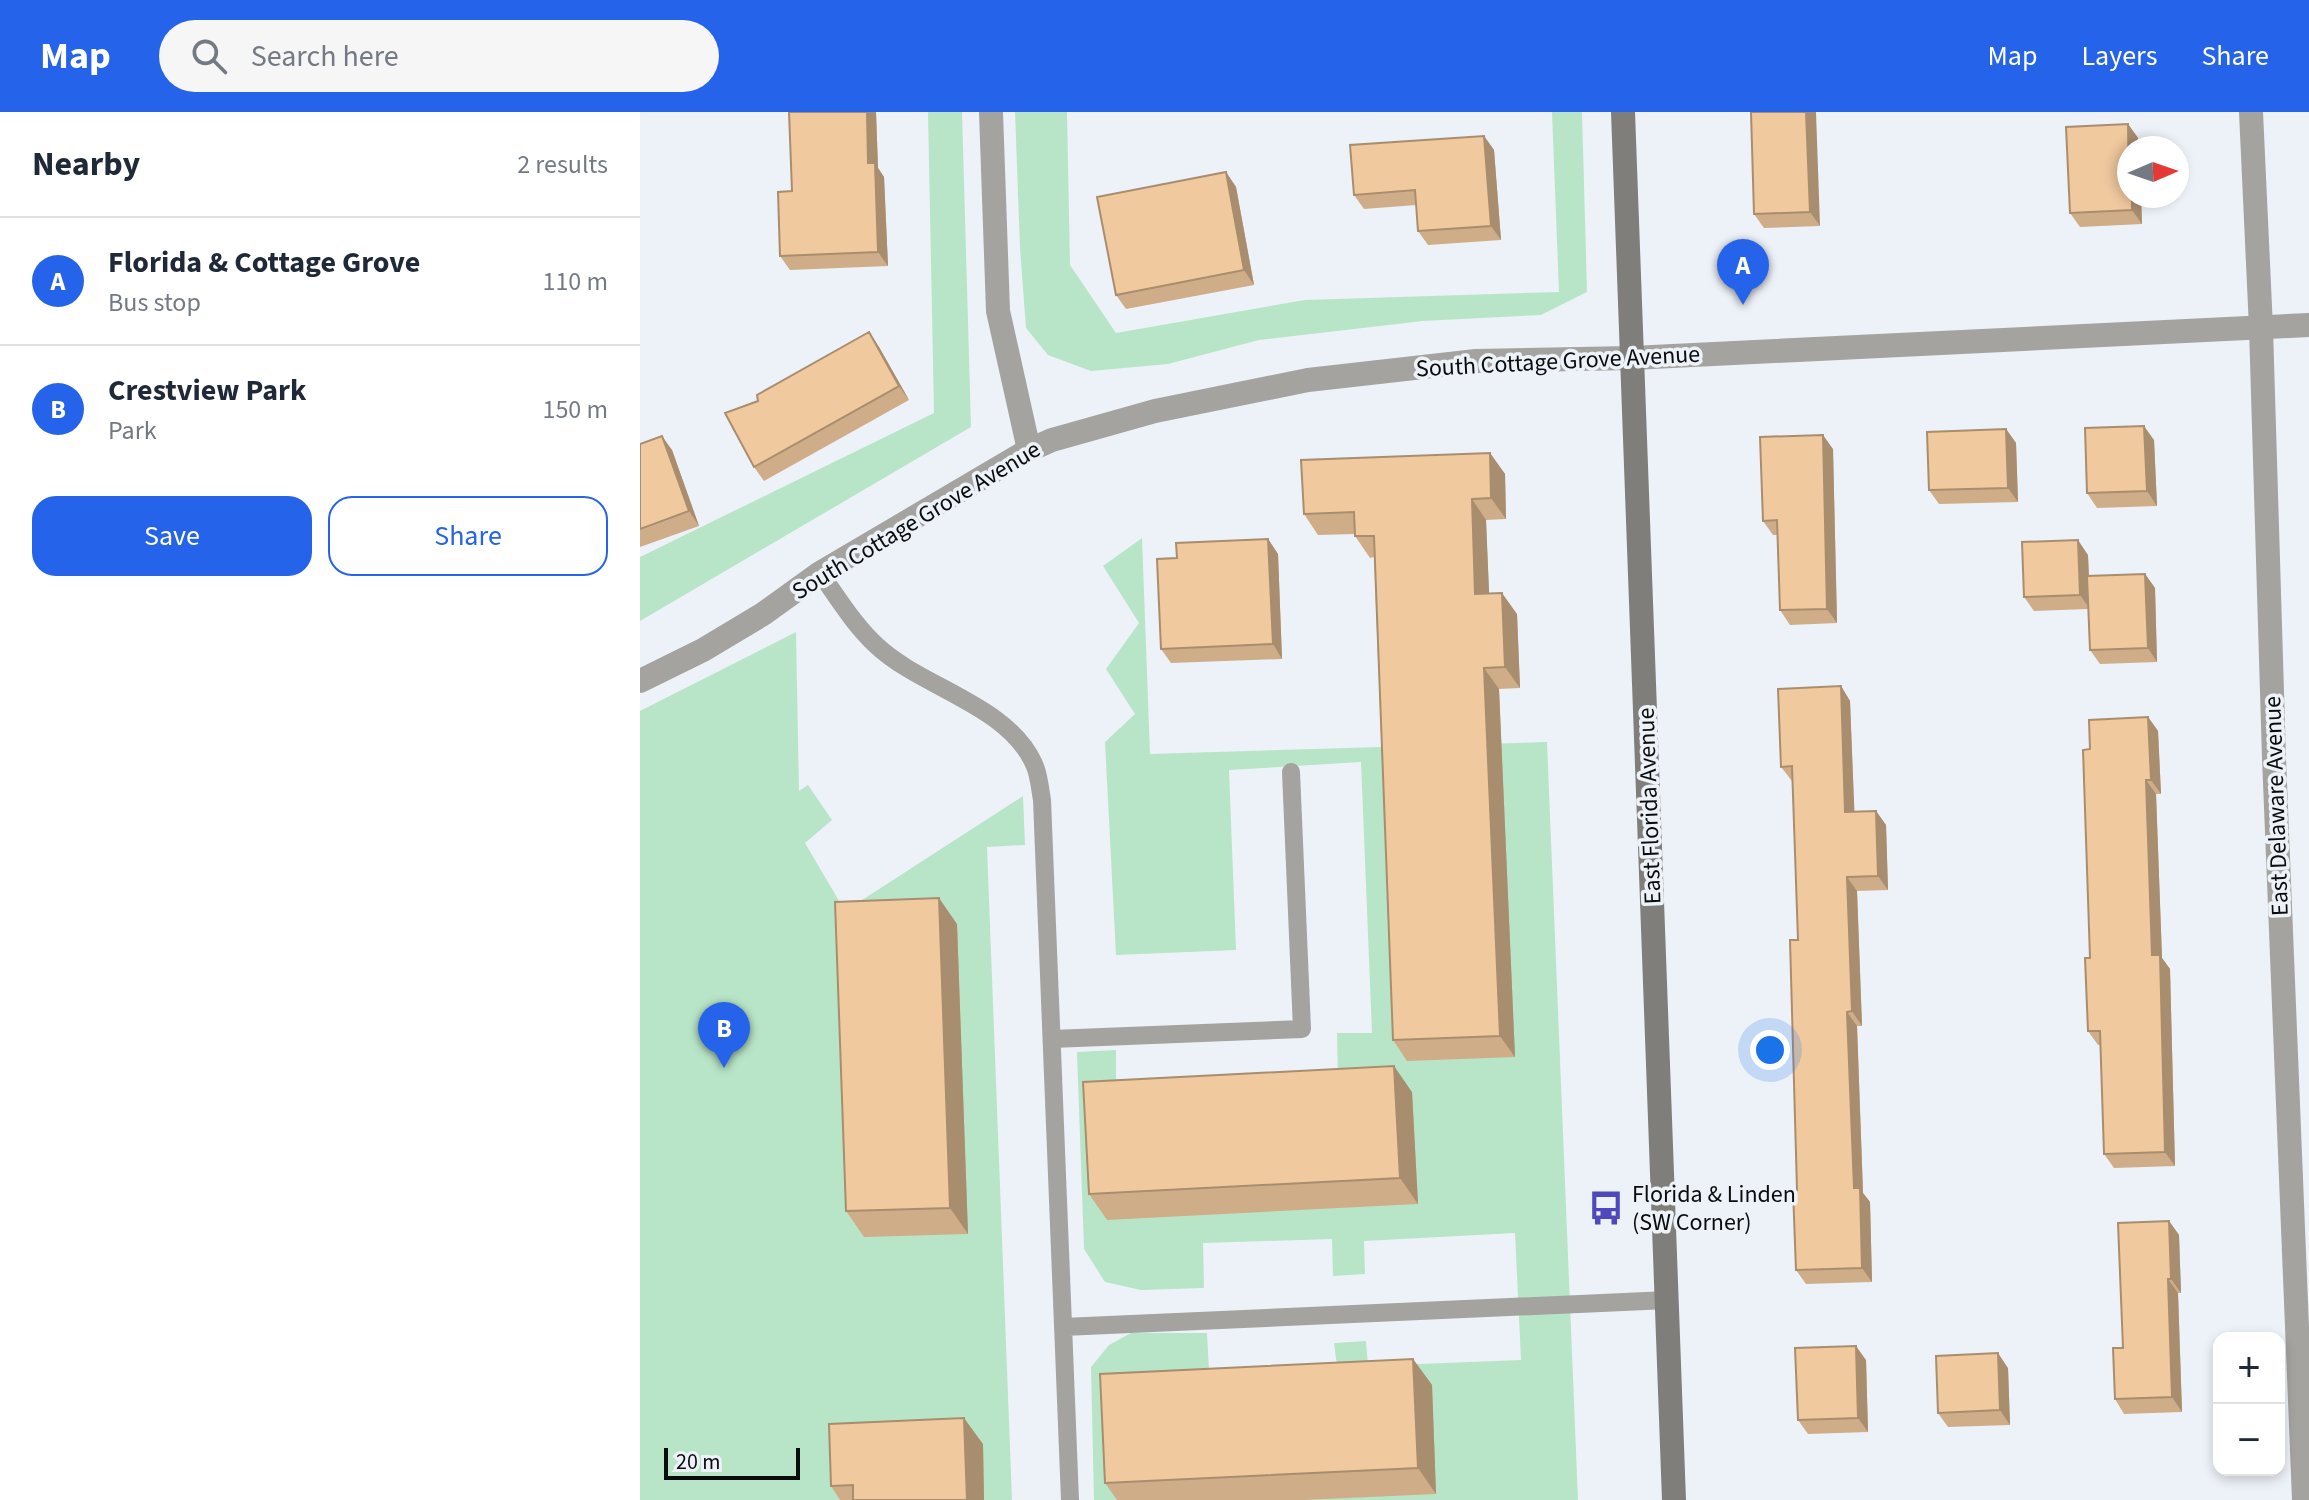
<!DOCTYPE html>
<html lang="en">
<head>
<meta charset="utf-8">
<style>
	:root { --surface:#fff; --page:#f6f6f7; --text:#1f2937; --muted:#747a83; --line:#e0e1e3; --accent:#2563eb }
	body { margin:0; font-family:"Source Sans 3",sans-serif; background:var(--page); color:var(--text) }
	.controls { position:absolute; right:24px; bottom:24px; display:grid; overflow:hidden; border-radius:16px; box-shadow:0 4px 12px #0003 }
	.controls button { width:72px; height:72px; display:grid; place-items:center; padding:0; border:0; border-bottom:2px solid var(--line); background:var(--surface); color:var(--text); font:40px sans-serif }
	.compass { position:absolute; left:1477px; top:24px; width:72px; height:72px; border-radius:50%; background:var(--surface); box-shadow:0 4px 12px #0003; rotate:88deg }
	.scale { position:absolute; left:24px; bottom:20px; width:136px; box-sizing:border-box; padding-left:8px; border:4px solid #0a0c0e; border-top:0; font-size:22px; line-height:28px; white-space:nowrap; color:#0a0c0e; -webkit-text-stroke:6px #edf2f8; paint-order:stroke }
	.you { position:absolute; left:1130px; top:938px; width:28px; height:28px; margin:-20px; border:6px solid #fff; border-radius:50%; background:#1a73e8; box-shadow:0 0 0 12px #1a73e833 }
	.badge { display:grid; place-items:center; width:52px; height:52px; border-radius:50%; background:var(--accent); color:#fff; font-size:26px; font-weight:700 }
	.pin { position:absolute; translate:-50% -66px; filter:drop-shadow(0 2px 4px #0008) }
	.pin::after { content:''; position:absolute; top:42px; width:28px; height:24px; background:inherit; clip-path:polygon(0 0,100% 0,50% 100%) }
	.list { margin:0; padding:0; list-style:none }
	h2 { display:flex; justify-content:space-between; align-items:center; height:104px; margin:0; padding:0 32px; font-size:34px }
	h2 small { font-size:26px; font-weight:400; color:var(--muted) }
	.list li { display:grid; grid-template-columns:52px 1fr auto; gap:24px; align-items:center; box-sizing:border-box; height:128px; padding:0 32px; border-top:2px solid var(--line) }
	.list b { display:block; font-size:30px; white-space:nowrap }
	.list p { margin:0; font-size:26px; white-space:nowrap; color:var(--muted) }
	.list em { font-size:26px; font-style:normal; color:var(--muted) }
	.actions { display:flex; gap:16px; padding:24px 32px }
	.actions a { flex:1; padding:18px 0; border:2px solid var(--accent); border-radius:24px; text-align:center; font-size:28px; color:var(--accent) }
	.actions .main { background:var(--accent); color:#fff }
	.icon { flex:none; width:44px; height:44px; fill:none; stroke:currentColor; stroke-width:2; stroke-linecap:round; stroke-linejoin:round }
	.map { position:relative; flex:none; width:1669px; height:1388px; overflow:hidden }
	header { display:flex; align-items:center; gap:48px; box-sizing:border-box; height:112px; padding:0 40px; background:var(--accent); color:#fff }
	header strong { font-size:38px }
	nav { display:flex; gap:44px; margin-inline-start:auto; font-size:28px }
	.search { width:560px; height:72px; background:var(--page); display:flex; align-items:center; gap:20px; box-sizing:border-box; padding:0 28px; border-radius:44px; color:var(--muted); font-size:30px }
	main { display:flex }
	aside { flex:1; background:var(--surface) }
	.map>svg:first-child { display:block }
</style>
</head>
<body>
<header>
<strong>Map</strong>
<div class="search"><svg class="icon" aria-label="search" viewBox="0 0 24 24"><circle cx="10" cy="10" r="6"/><path d="M15 15l6 6"/></svg>Search here</div>
<nav><a>Map</a><a>Layers</a><a>Share</a></nav>
</header>
<main>
<aside>
<h2>Nearby<small>2 results</small></h2>
<ul class="list">
<li><span class="badge">A</span><div><b>Florida &amp; Cottage Grove</b><p>Bus stop</p></div><em>110 m</em></li>
<li><span class="badge">B</span><div><b>Crestview Park</b><p>Park</p></div><em>150 m</em></li>
</ul>
<div class="actions"><a class="main">Save</a><a>Share</a></div>
</aside>
<div class="map">
<svg width="1669" height="1388" viewBox="0 0 1669 1388">
	<rect width="100%" height="100%" fill="#edf2f8"/>
	<!-- green -->
	<path fill="#b8e5c7" d="M 288,0 L 322,0 L 331,315 L 0,509 L 0,445 L 294,301 Z
		M 375,0 L 427,0 L 430,153 L 476,221 L 665,188 L 919,180 L 912,0 L 942,0 L 947,180 L 901,203 L 783,209 L 619,228 L 528,252 L 451,259 L 408,243 L 386,216 L 380,136 Z
		M 502,426 L 510,642 L 907,630 L 938,1388 L 454,1388 L 451,1255 L 469,1233 L 491,1221 L 567,1221 L 569,1258 L 697,1254 L 694,1231 L 726,1229 L 728,1254 L 881,1248 L 875,1121 L 724,1129 L 725,1162 L 693,1164 L 692,1127 L 563,1131 L 564,1176 L 501,1178 L 465,1170 L 444,1137 L 437,940 L 476,938 L 476,979 L 698,968 L 697,921 L 732,921 L 721,650 L 589,658 L 596,838 L 476,843 L 465,630 L 495,602 L 466,557 L 499,511 L 463,454 Z
		M 156,520 L 159,679 L 168,673 L 192,708 L 165,731 L 205,799 L 383,684 L 385,733 L 347,735 L 372,1388 L 0,1388 L 0,599 Z"/>
	<g fill="none" stroke-linecap="round" stroke-linejoin="round">
		<!-- service -->
		<path stroke="#a4a3a0" stroke-width="18" d="M 180,461 C 198,486 214,513 237,534 C 282,576 368,593 394,652 C 399,662 400,677 402,688 L 430,1388
			M 412,927 L 662,917 L 651,660
			M 423,1215 L 1028,1188"/>
		<!-- minor -->
		<path stroke="#a4a3a0" stroke-width="24" d="M 351,0 L 358,199 L 389,338
			M 1611,0 L 1621,216 L 1634,646 L 1664,1388"/>
		<!-- tertiary -->
		<path stroke="#a4a3a0" stroke-width="24" d="M 0,569 L 63,538 L 123,502 L 180,461 L 389,338 L 412,328 L 515,299 L 668,268 L 836,249 L 992,246 L 1669,213"/>
		<!-- secondary -->
		<path stroke="#7f7e7a" stroke-width="24" d="M 983,0 L 1034,1388"/>
	</g>
	<!-- wall -->
	<path fill="#cfad89" d="M 149,0 L 236,0 L 238,56 L 244,65 L 248,154 L 150,158 L 140,144 L 152,79 Z
		M 1111,0 L 1180,114 L 1124,116 L 1114,102 Z
		M 1488,12 L 1498,26 L 1489,84 L 1501,84 L 1502,112 L 1440,115 L 1430,101 Z
		M 844,24 L 854,38 L 861,128 L 788,133 L 778,119 L 776,93 L 724,97 L 714,83 Z
		M 586,60 L 596,75 L 614,173 L 486,197 L 476,183 Z
		M 229,220 L 239,235 L 269,288 L 124,369 L 114,355 L 118,289 Z
		M 1366,317 L 1376,331 L 1378,390 L 1299,392 L 1289,378 Z
		M 1514,328 L 1517,394 L 1457,396 L 1447,381 Z
		M 0,332 L 32,338 L 59,414 L 0,435 Z
		M 1193,337 L 1197,511 L 1150,513 L 1140,498 L 1138,423 L 1133,423 L 1123,409 Z
		M 850,341 L 865,362 L 866,407 L 846,408 L 849,481 L 877,502 L 880,576 L 859,577 L 875,945 L 767,949 L 753,928 L 734,445 L 730,446 L 715,424 L 715,422 L 678,423 L 664,402 Z
		M 628,427 L 638,442 L 642,547 L 531,551 L 521,537 L 537,446 Z
		M 1448,443 L 1449,464 L 1505,462 L 1515,476 L 1517,550 L 1460,552 L 1450,538 L 1448,497 L 1394,499 L 1384,485 Z
		M 1201,574 L 1210,589 L 1214,699 L 1236,699 L 1246,713 L 1248,778 L 1217,779 L 1222,914 L 1217,914 L 1223,1081 L 1230,1090 L 1232,1170 L 1166,1172 L 1156,1158 L 1157,1078 L 1158,828 L 1152,669 L 1141,655 Z
		M 1508,605 L 1518,619 L 1521,682 L 1516,682 L 1522,846 L 1530,857 L 1535,1054 L 1474,1056 L 1464,1042 L 1461,933 L 1458,933 L 1448,919 L 1450,846 L 1450,637 Z
		M 317,812 L 328,1122 L 224,1125 L 206,1099 Z
		M 772,980 L 778,1092 L 467,1108 L 449,1082 Z
		M 1529,1109 L 1539,1123 L 1541,1181 L 1538,1181 L 1542,1300 L 1484,1302 L 1475,1287 L 1483,1236 Z
		M 773,1247 L 792,1273 L 796,1382 L 663,1388 L 477,1388 L 465,1371 Z
		M 1226,1248 L 1228,1320 L 1168,1322 L 1158,1308 Z
		M 1368,1256 L 1370,1313 L 1308,1315 L 1298,1301 Z
		M 343,1332 L 344,1388 L 200,1388 L 191,1374 Z"/>
	<!-- shaded-wall -->
	<path fill="#a98d6f" d="M 227,0 L 236,0 L 238,56 L 244,65 L 248,154 L 238,140 L 228,51 Z
		M 1166,0 L 1176,0 L 1180,114 L 1170,100 Z
		M 1488,12 L 1498,26 L 1498,36 L 1489,36 Z
		M 844,24 L 854,38 L 861,128 L 851,114 Z
		M 586,60 L 596,75 L 614,173 L 604,158 Z
		M 1492,84 L 1501,84 L 1502,112 L 1492,98 Z
		M 229,220 L 239,235 L 269,288 L 259,274 Z
		M 1504,314 L 1514,328 L 1517,394 L 1507,379 Z
		M 1366,317 L 1376,331 L 1378,390 L 1368,376 Z
		M 1183,323 L 1193,337 L 1197,511 L 1187,497 Z
		M 22,324 L 32,338 L 59,414 L 49,399 Z
		M 850,341 L 865,362 L 866,407 L 851,386 Z
		M 832,387 L 846,408 L 850,503 L 835,482 Z
		M 628,427 L 638,442 L 642,547 L 633,532 Z
		M 1438,428 L 1448,443 L 1450,497 L 1440,483 Z
		M 1505,462 L 1515,476 L 1517,550 L 1508,536 Z
		M 862,481 L 877,502 L 880,576 L 865,555 Z
		M 844,556 L 859,577 L 875,945 L 860,924 Z
		M 1201,574 L 1210,589 L 1215,714 L 1205,700 Z
		M 1508,605 L 1518,619 L 1521,682 L 1511,668 Z
		M 1506,668 L 1516,682 L 1522,846 L 1530,857 L 1535,1054 L 1525,1040 L 1512,843 Z
		M 1236,699 L 1246,713 L 1248,778 L 1238,764 Z
		M 1207,765 L 1217,779 L 1222,914 L 1212,899 Z
		M 299,786 L 317,812 L 328,1122 L 310,1096 Z
		M 1207,900 L 1217,914 L 1223,1081 L 1230,1090 L 1232,1170 L 1222,1156 L 1214,1076 Z
		M 754,954 L 772,980 L 778,1092 L 760,1066 Z
		M 1529,1109 L 1539,1123 L 1541,1181 L 1531,1167 Z
		M 1528,1167 L 1538,1181 L 1542,1300 L 1532,1285 Z
		M 1216,1234 L 1226,1248 L 1228,1320 L 1218,1306 Z
		M 1358,1241 L 1368,1256 L 1370,1313 L 1360,1298 Z
		M 773,1247 L 792,1273 L 796,1382 L 778,1356 Z
		M 324,1306 L 343,1332 L 344,1388 L 327,1388 Z"/>
	<!-- building -->
	<path fill="#f1c99f" stroke="#a98d6f" stroke-width="2" d="M 149,0 L 227,0 L 228,51 L 235,51 L 238,140 L 140,144 L 138,80 L 152,79 Z
		M 1111,0 L 1166,0 L 1170,100 L 1114,102 Z
		M 1488,12 L 1489,84 L 1492,84 L 1492,98 L 1430,101 L 1426,15 Z
		M 844,24 L 851,114 L 778,119 L 775,78 L 714,83 L 710,33 Z
		M 586,60 L 604,158 L 476,183 L 457,85 Z
		M 229,220 L 259,274 L 114,355 L 85,301 L 118,289 L 117,283 Z
		M 1504,314 L 1507,379 L 1447,381 L 1445,316 Z
		M 1366,317 L 1368,376 L 1289,378 L 1287,320 Z
		M 1183,323 L 1187,497 L 1140,498 L 1137,408 L 1123,409 L 1120,325 Z
		M 22,324 L 49,399 L 0,417 L 0,332 Z
		M 850,341 L 851,386 L 832,387 L 835,482 L 862,481 L 865,555 L 844,556 L 860,924 L 753,928 L 734,424 L 715,424 L 714,400 L 664,402 L 661,348 Z
		M 628,427 L 633,532 L 521,537 L 517,447 L 537,446 L 536,431 Z
		M 1438,428 L 1440,483 L 1384,485 L 1382,430 Z
		M 1505,462 L 1508,536 L 1450,538 L 1447,464 Z
		M 1201,574 L 1205,700 L 1236,699 L 1238,764 L 1207,765 L 1212,899 L 1207,900 L 1214,1076 L 1220,1076 L 1222,1156 L 1156,1158 L 1153,1078 L 1157,1078 L 1150,828 L 1158,828 L 1152,654 L 1141,655 L 1138,577 Z
		M 1508,605 L 1511,668 L 1506,668 L 1512,843 L 1520,843 L 1525,1040 L 1464,1042 L 1460,919 L 1448,919 L 1445,846 L 1450,846 L 1443,638 L 1450,637 L 1449,608 Z
		M 299,786 L 310,1096 L 206,1099 L 195,790 Z
		M 754,954 L 760,1066 L 449,1082 L 443,970 Z
		M 1529,1109 L 1531,1167 L 1528,1167 L 1532,1285 L 1475,1287 L 1473,1236 L 1483,1236 L 1478,1111 Z
		M 1216,1234 L 1218,1306 L 1158,1308 L 1155,1236 Z
		M 1358,1241 L 1360,1298 L 1298,1301 L 1296,1244 Z
		M 773,1247 L 778,1356 L 465,1371 L 460,1262 Z
		M 324,1306 L 327,1388 L 213,1388 L 213,1373 L 191,1374 L 189,1312 Z"/>
	<!-- icons -->
	<defs>
		<g id="bus-bare" transform="scale(2.76)"><path d="M-5-6H5V4H4V6H2V4H-2V6H-4V4H-5ZM-3.5-4V0h7V-4ZM-3.5 1.2v1.5H-2V1.2ZM2 1.2v1.5H3.5V1.2Z" fill="#4f47be" stroke="#edf2f8" stroke-width="2.5" paint-order="stroke"/></g>
	</defs>
	<g fill-rule="evenodd">
		<use href="#bus-bare" x="966" y="1096"/>
	</g>
	<g text-anchor="middle" stroke-width="7" stroke-linejoin="round" paint-order="stroke">
		<!-- street labels -->
		<g font-size="24" fill="#0a0c0e" stroke="#edf2f8">
			<text transform="translate(918 249) rotate(-3)" y="8">South Cottage Grove Avenue</text>
			<text transform="translate(276 408) rotate(-31)" y="8">South Cottage Grove Avenue</text>
			<text transform="translate(1009 694) rotate(-92)" y="8">East Florida Avenue</text>
			<text transform="translate(1636 694) rotate(-92)" y="8">East Delaware Avenue</text>
		</g>
		<!-- poi labels -->
		<g font-size="24" fill="#0a0c0e" stroke="#edf2f8" text-anchor="start">
			<text x="992" y="1090">Florida &amp; Linden<tspan x="992" dy="28">(SW Corner)</tspan></text>
		</g>
	</g>
</svg>
<div class="controls">
<button>+</button>
<button>−</button>
</div>
<svg class="compass" viewBox="-18 -18 36 36"><path d="M0-13l5 13h-10z" fill="#e53935"/><path d="M0 13l5-13h-10z" fill="#747a83"/></svg>
<div class="scale">20 m</div>
<div class="you"></div>
<div class="pin badge" style="left:1103px;top:193px">A</div>
<div class="pin badge" style="left:84px;top:956px">B</div>
</div>
</main>
</body>
</html>
